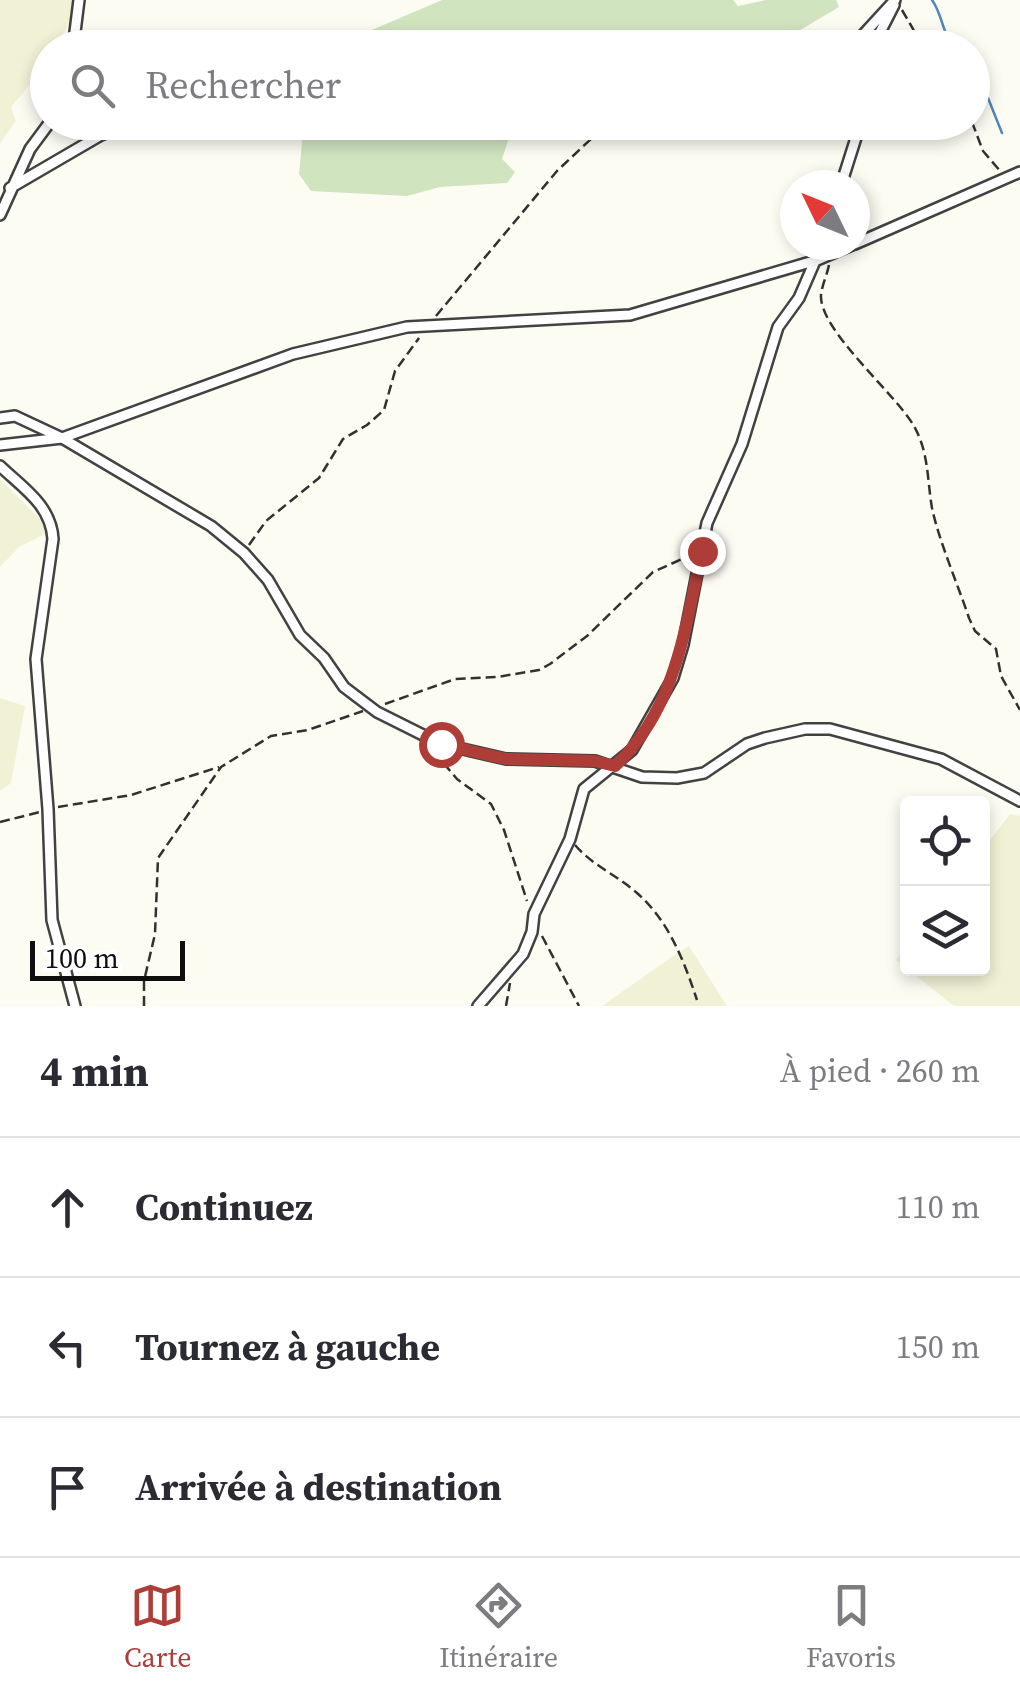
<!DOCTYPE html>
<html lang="fr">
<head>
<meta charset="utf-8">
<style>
	:root { --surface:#fff; --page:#f2f2f3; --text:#2b2b33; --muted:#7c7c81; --line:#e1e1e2; --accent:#ae3d38 }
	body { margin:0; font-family:"Source Serif 4",serif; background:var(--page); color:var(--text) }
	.controls { position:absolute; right:30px; bottom:30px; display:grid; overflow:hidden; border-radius:10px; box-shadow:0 5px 15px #0003 }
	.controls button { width:90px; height:90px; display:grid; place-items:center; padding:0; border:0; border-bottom:2px solid var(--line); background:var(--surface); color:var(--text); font:50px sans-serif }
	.compass { position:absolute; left:780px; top:170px; width:90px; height:90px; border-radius:50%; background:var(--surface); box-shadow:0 5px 15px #0003; rotate:313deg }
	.scale { position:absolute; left:30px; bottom:25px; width:155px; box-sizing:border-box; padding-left:10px; border:5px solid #0f0f0f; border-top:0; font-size:28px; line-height:35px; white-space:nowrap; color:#0f0f0f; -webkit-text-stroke:8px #fff; paint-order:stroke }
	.stop { position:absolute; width:30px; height:30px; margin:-22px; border:8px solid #ae3d38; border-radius:50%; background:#fff }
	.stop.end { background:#ae3d38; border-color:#fff; box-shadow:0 2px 10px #0008 }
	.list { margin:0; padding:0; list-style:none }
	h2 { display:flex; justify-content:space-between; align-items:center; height:130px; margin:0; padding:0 40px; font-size:42px }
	h2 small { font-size:32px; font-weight:400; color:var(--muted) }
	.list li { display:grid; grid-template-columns:65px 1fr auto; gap:30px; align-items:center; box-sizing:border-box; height:140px; padding:0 40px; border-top:2px solid var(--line) }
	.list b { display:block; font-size:38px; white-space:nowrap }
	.list em { font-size:32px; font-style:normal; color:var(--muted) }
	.icon { flex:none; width:55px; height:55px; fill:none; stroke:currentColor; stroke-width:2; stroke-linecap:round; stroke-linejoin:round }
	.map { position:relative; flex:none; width:1020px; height:1006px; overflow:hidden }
	.search { position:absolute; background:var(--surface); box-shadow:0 5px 15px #0003; left:30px; right:30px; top:30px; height:110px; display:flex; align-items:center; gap:25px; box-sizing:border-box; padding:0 35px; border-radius:55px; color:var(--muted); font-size:38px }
	.sheet { height:550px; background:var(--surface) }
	nav { display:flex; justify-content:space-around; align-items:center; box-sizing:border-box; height:140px; border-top:2px solid var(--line); background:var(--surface); font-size:28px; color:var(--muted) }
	nav a { display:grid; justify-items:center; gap:5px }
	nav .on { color:var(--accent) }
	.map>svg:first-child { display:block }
</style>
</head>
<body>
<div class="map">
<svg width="1020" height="1006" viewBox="0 0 1020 1006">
	<rect width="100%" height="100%" fill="#fdfcf3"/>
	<!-- farmland -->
	<path fill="#f1f1d6" d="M 0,0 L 79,0 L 79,5 L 56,47 L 48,48 L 47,64 L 11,107 L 16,121 L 0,143 Z
		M 0,479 L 47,526 L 47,533 L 19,547 L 0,567 Z
		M 0,698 L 25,706 L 11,783 L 0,791 Z
		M 1010,814 L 1020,816 L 1020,1006 L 954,1006 L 896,960 L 907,945 L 908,968 L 982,968 L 983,849 Z
		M 689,946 L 727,1006 L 602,1006 L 679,952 Z"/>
	<!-- green -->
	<path fill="#d0e4c0" d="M 442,0 L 733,0 L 738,6 L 766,0 L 836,0 L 839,7 L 772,47 L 332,47 Z
		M 293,123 L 514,123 L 502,159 L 515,172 L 507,183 L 440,187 L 407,196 L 311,191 L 299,174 L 303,132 Z"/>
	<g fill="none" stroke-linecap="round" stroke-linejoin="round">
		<!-- stream -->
		<path stroke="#4e87bd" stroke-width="2.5" d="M 932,0 C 943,15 942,35 955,48
			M 972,81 L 988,98 L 1002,133"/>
		<!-- minor casing -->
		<g stroke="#424242" stroke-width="14">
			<path id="minor" d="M 73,48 L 79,0
				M 851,48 L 895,0
				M 872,48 L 894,5
				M 841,185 L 861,122
				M 10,188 L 101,135 L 132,122
				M 0,215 L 30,149 L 50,122
				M 855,244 L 1020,172
				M 0,418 L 15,416 L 62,438 L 211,526 L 244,553 L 268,580 L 300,635 L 324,658 L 344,687 L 377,712 L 441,744 L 506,759 L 595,761 L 642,777 L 677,778 L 704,773 L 747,744 L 765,738 L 805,729 L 830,729 L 941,759 L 1020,801
				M 0,445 L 62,438 L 293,354 L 407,327 L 630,315 L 817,260 L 852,245
				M 0,466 C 23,488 51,505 53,539 L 36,659 L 48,809 L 52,920 L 75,1006
				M 478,1006 L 523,954 L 532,932 L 534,914 L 570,839 L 584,789 L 632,750 L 673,678 L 683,645 L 707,523 L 742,444 L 778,327 L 799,298 L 822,245"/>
		</g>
		<!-- path -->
		<path stroke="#313131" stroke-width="2.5" stroke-dasharray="10 5" stroke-linecap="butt" d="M 902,10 L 924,48
			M 972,122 L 983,151 L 1001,172
			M 829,265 C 827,275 822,285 821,295 C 819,330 895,393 914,426 C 929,453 927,479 932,508 C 939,541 958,585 969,618 L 975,631 L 996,649 L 1001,676 L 1020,710
			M 436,316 L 557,171 L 592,138 L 611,126 L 630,122
			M 249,545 L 266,521 L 319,478 L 343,439 L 367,425 L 384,410 L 395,371 L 419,338
			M 385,704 L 455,679 L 497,677 L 539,670 L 550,664 L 587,636 L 653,572 L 691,555
			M 434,752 L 457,779 L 491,804 L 504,830 L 527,901
			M 58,807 L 131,795 L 219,767
			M 0,822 L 40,812
			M 575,845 C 593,866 617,875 637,893 C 669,921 684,961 697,1000
			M 542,936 L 579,1006
			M 144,1006 L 144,981 L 155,934 L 158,858 L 221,767 L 271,736 L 308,730 L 363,711
			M 506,1006 L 510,983"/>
		<!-- minor -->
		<use href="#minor" stroke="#fff" stroke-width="9"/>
	</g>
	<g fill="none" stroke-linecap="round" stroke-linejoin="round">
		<!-- route -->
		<path stroke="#ae3d38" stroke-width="12" d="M 441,744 L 506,759 L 595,761 L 615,766 C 676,709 685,628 702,551"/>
	</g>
</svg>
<div class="controls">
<button><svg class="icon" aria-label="locate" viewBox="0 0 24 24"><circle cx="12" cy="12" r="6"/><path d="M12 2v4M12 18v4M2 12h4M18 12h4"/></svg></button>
<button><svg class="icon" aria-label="layers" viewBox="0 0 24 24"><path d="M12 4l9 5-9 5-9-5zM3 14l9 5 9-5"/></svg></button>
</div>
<svg class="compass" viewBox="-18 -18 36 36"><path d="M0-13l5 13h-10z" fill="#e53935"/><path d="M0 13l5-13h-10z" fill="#7c7c81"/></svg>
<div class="scale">100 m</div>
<div class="stop" style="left:441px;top:744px"></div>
<div class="stop end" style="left:702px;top:551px"></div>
<div class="search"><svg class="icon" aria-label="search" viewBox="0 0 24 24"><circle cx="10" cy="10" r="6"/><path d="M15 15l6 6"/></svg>Rechercher</div>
</div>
<section class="sheet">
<h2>4 min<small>À pied · 260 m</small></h2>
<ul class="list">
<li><svg class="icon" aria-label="ahead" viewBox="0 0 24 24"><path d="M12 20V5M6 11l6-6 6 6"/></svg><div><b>Continuez</b></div><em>110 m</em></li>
<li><svg class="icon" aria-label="left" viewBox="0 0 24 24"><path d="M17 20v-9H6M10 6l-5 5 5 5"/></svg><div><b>Tournez à gauche</b></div><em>150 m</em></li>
<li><svg class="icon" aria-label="arrive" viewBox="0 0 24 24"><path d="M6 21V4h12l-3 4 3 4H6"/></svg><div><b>Arrivée à destination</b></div></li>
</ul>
</section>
<nav>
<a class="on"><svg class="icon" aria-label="map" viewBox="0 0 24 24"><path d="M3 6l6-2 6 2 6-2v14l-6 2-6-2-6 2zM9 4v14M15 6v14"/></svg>Carte</a>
<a><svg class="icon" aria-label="directions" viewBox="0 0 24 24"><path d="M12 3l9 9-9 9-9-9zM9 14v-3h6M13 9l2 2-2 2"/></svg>Itinéraire</a>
<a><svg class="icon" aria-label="saved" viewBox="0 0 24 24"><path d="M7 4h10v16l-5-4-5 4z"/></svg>Favoris</a>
</nav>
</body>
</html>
